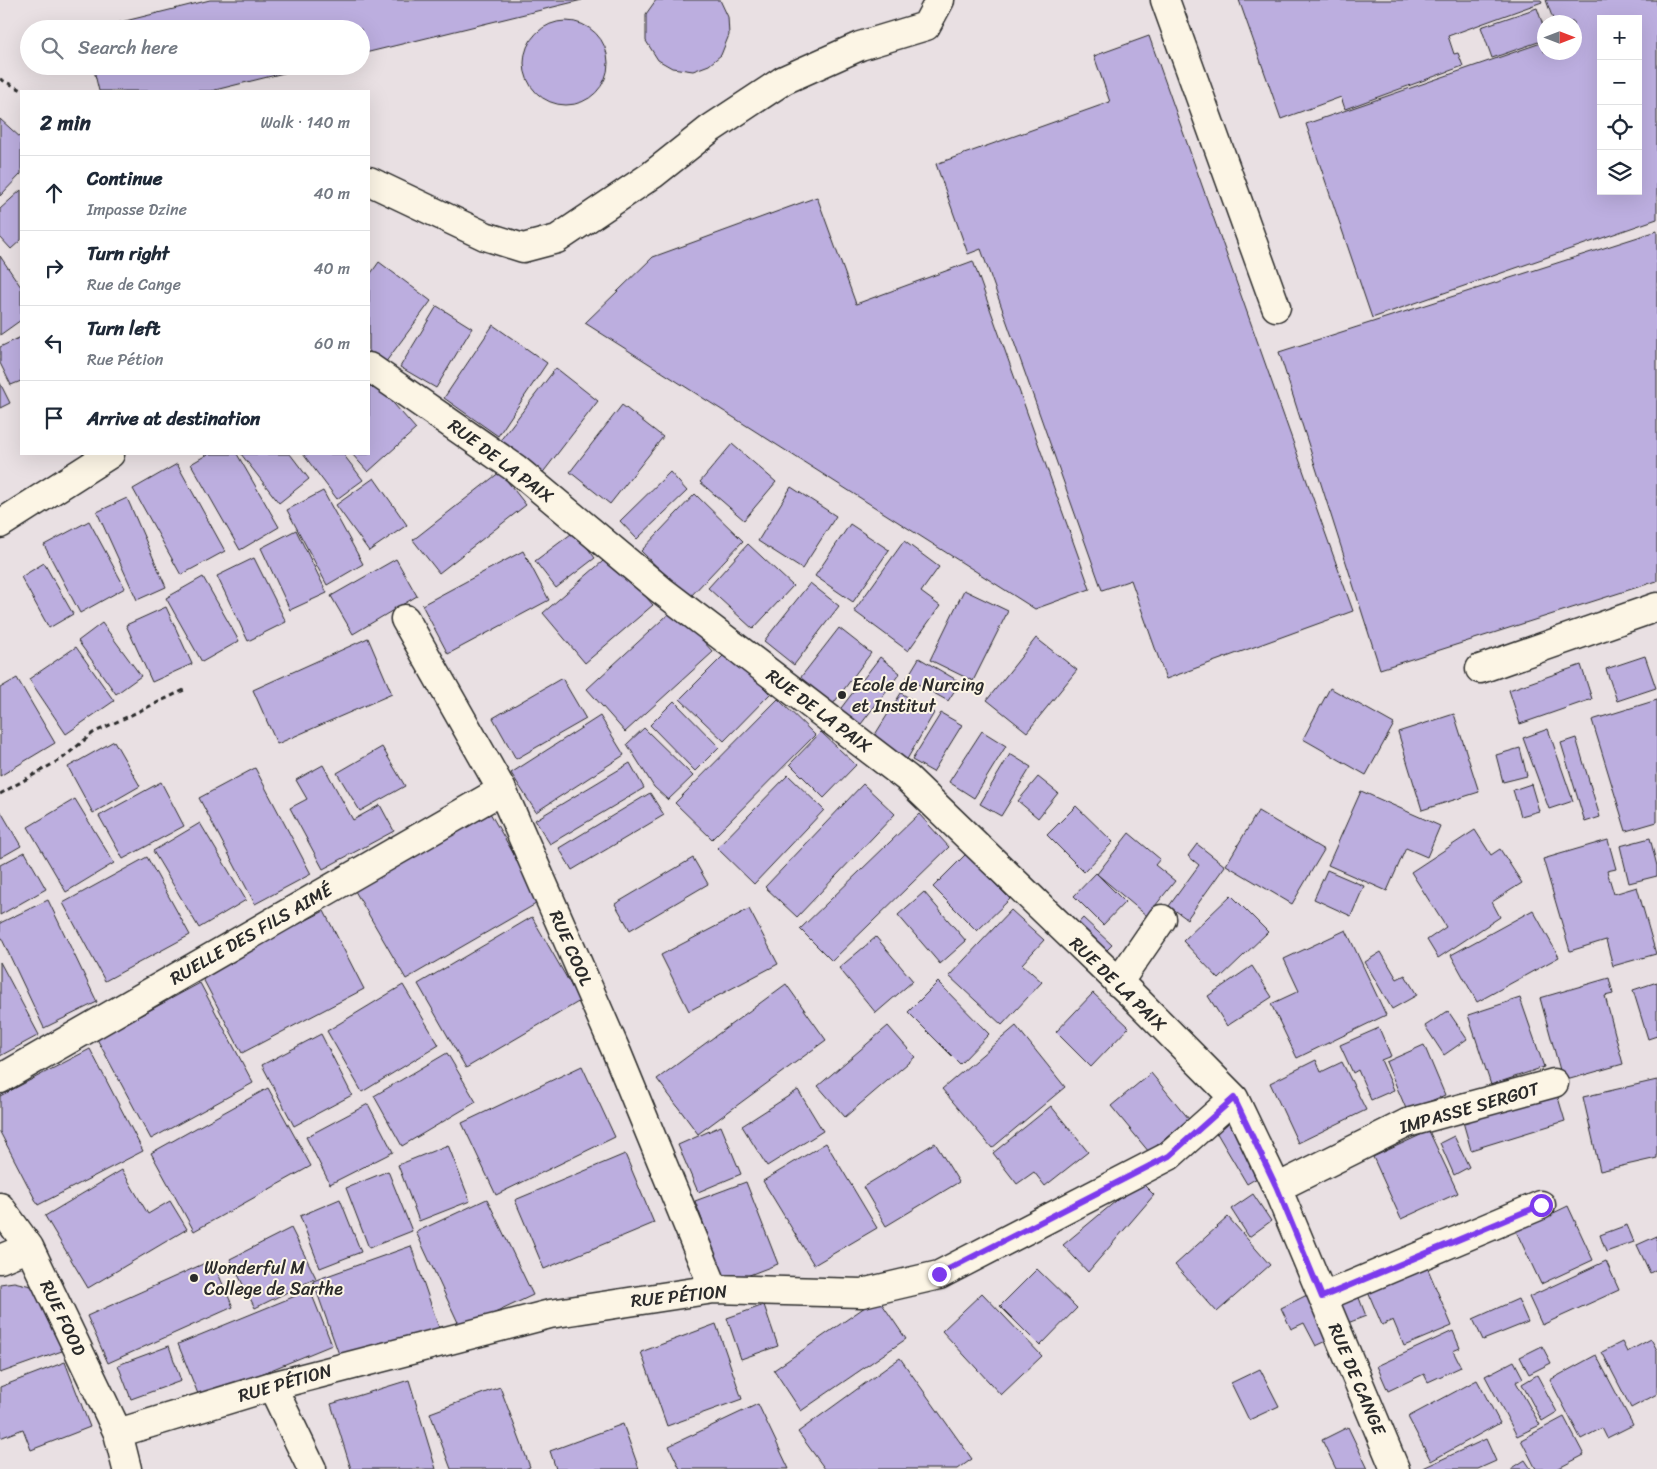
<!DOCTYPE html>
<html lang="en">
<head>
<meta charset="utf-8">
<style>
	:root { --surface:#fff; --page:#f2f2f3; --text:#1f2937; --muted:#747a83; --line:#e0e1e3 }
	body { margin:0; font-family:Sriracha,sans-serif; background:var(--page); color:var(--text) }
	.controls { position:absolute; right:15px; top:15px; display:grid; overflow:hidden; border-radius:0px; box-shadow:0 5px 20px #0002 }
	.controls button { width:45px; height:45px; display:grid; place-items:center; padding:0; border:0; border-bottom:1px solid var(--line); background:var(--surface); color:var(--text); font:25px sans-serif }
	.compass { position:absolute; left:1537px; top:15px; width:45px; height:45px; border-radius:50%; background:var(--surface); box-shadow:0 5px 20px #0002; rotate:90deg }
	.stop { position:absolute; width:15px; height:15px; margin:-11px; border:4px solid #7c3aed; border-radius:50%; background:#fff }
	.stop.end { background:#7c3aed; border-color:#fff; box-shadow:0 1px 5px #0008 }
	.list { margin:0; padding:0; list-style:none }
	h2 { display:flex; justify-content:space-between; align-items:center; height:65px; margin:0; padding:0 20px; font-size:21px }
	h2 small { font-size:16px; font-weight:400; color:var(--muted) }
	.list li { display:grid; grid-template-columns:32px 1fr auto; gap:15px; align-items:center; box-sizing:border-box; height:75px; padding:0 20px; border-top:1px solid var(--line) }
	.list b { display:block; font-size:19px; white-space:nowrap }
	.list p { margin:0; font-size:16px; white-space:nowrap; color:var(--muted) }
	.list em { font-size:16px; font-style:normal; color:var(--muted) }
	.icon { flex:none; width:28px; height:28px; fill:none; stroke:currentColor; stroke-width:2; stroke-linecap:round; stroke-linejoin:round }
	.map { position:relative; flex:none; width:1657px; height:1469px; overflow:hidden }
	.search { position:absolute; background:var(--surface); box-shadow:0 5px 20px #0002; left:20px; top:20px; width:350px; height:55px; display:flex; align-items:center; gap:12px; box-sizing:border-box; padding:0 18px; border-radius:28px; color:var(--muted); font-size:19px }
	.panel { position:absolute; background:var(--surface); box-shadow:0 5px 20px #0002; left:20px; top:90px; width:350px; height:365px; border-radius:0px }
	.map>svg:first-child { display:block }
</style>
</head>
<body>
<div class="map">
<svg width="1657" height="1469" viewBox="0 0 1657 1469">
	<rect width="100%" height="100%" fill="#e9e0e3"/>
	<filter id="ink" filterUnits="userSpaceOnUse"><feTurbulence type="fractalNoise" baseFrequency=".02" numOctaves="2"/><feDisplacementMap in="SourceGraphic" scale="10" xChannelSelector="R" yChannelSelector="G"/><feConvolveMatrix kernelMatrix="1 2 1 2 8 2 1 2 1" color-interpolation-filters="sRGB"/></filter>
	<g filter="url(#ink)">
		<!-- building -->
		<path fill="#bcaedf" stroke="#2b2b2b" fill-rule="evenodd" d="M 210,0 L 582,0 L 361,54 L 361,29 L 93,29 Z
			M 656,0 L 720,0 L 728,17 L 729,35 L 721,55 L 709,65 L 693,71 L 672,68 L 658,60 L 646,41 L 646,14 Z
			M 1239,0 L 1541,0 L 1542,2 L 1448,36 L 1454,54 L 1458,53 L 1463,66 L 1345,109 L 1341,97 L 1281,119 Z
			M 1546,0 L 1657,0 L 1657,219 L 1372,318 L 1306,124 L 1544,42 L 1544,52 L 1574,52 L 1574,22 L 1554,22 ZM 1601,19 L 1638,19 L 1638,191 L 1601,191 Z
			M 1537,8 L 1544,28 L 1544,40 L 1492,58 L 1481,27 Z
			M524 63a42 42 0 1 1 84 0a42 42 0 1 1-84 0Z
			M 1149,36 L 1353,611 L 1166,679 L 1131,580 L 1102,590 L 981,249 L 968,254 L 936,164 L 1110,102 L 1094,56 Z
			M 93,66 L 312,66 L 211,91 L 99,91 Z
			M 0,119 L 21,138 L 21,174 L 0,196 Z
			M 21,190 L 21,240 L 11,249 L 0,237 L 0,209 Z
			M 817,197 L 856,304 L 973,261 L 1090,589 L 1035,609 L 585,323 L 653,257 Z
			M 1657,231 L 1657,581 L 1380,669 L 1279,352 Z
			M 0,256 L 21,287 L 21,320 L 0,335 Z
			M 379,262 L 431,301 L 385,363 L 369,351 L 369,276 Z
			M 437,306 L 472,328 L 436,388 L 400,367 Z
			M 493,325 L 547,363 L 498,436 L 444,398 Z
			M 21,337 L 21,381 L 11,385 L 0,363 L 0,347 Z
			M 556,368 L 598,401 L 541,475 L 499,442 Z
			M 372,379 L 416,429 L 368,472 L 352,454 L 369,454 L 369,382 Z
			M 0,383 L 10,403 L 0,408 Z
			M 622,405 L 663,437 L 610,504 L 570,472 Z
			M 732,444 L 776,482 L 744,520 L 700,482 Z
			M 208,454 L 237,454 L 279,527 L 240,550 L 191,464 Z
			M 241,454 L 290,454 L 309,479 L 279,503 Z
			M 303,454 L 343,454 L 363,480 L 337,499 Z
			M 177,464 L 225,551 L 181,575 L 133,489 Z
			M 500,472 L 526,505 L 439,573 L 413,540 Z
			M 670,472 L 687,491 L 637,539 L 620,521 Z
			M 374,478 L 407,525 L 369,551 L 336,505 Z
			M 791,487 L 836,516 L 802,569 L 758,541 Z
			M 323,491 L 363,564 L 327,585 L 287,510 Z
			M 695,494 L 743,541 L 689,598 L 641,551 Z
			M 127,498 L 166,587 L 137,600 L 97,512 Z
			M 89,521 L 125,588 L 80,613 L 44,545 Z
			M 850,524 L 889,550 L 853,602 L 815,576 Z
			M 296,530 L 327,593 L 290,610 L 261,548 Z
			M 575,531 L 595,558 L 556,588 L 535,561 Z
			M 904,541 L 939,567 L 921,592 L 940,606 L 908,651 L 854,611 Z
			M 748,544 L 793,586 L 753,629 L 708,588 Z
			M 523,551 L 549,600 L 448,654 L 422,605 Z
			M 610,555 L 653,605 L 585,663 L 543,613 Z
			M 254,558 L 286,622 L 248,641 L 217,576 Z
			M 396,559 L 417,596 L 353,634 L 331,596 Z
			M 44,563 L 73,614 L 49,628 L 21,577 Z
			M 203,577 L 239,641 L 202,662 L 166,598 Z
			M 810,583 L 839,606 L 794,665 L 764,641 Z
			M 964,590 L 1008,611 L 973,681 L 930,660 Z
			M 166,607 L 192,664 L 152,682 L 126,625 Z
			M 674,609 L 713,652 L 625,732 L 587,689 Z
			M 102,623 L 141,676 L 116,694 L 78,641 Z
			M 839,628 L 871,653 L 830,708 L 797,682 Z
			M 368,638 L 392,694 L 277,744 L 253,690 Z
			M 1036,638 L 1077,670 L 1027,732 L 987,700 Z
			M 76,647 L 114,701 L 66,734 L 29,679 Z
			M 728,651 L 770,694 L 724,741 L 680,699 Z
			M 1645,656 L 1656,688 L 1617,701 L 1606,669 Z
			M 880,657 L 900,673 L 858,728 L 838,712 Z
			M 919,658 L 960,682 L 948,701 L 907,678 Z
			M 1581,665 L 1592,699 L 1520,724 L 1509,690 Z
			M 17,678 L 55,743 L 0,776 L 0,688 Z
			M 562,678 L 586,719 L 516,759 L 493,718 Z
			M 1330,688 L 1394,724 L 1366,775 L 1303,739 Z
			M 901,693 L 934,713 L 906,761 L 871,741 Z
			M 778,699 L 815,735 L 712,839 L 675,803 Z
			M 1657,700 L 1657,822 L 1626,831 L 1592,720 Z
			M 674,701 L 719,747 L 695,771 L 650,725 Z
			M 941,713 L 962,725 L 933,772 L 912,760 Z
			M 1454,714 L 1479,792 L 1422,810 L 1398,732 Z
			M 600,716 L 624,755 L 536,812 L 511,773 Z
			M 644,728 L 693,776 L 668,800 L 654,787 L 627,744 Z
			M 1548,729 L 1573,801 L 1549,809 L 1523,738 Z
			M 982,731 L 1006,746 L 974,798 L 949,782 Z
			M 821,732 L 856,765 L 824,798 L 790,764 Z
			M 1576,738 L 1600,817 L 1585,822 L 1561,743 Z
			M 114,741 L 140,786 L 93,813 L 68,767 Z
			M 382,747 L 405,786 L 360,811 L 337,773 Z
			M 1520,748 L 1527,776 L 1503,782 L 1496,755 Z
			M 1010,754 L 1031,767 L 1001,816 L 980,804 Z
			M 630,763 L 644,788 L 550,844 L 535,820 Z
			M 323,765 L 353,820 L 380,805 L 394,831 L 323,869 L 290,808 L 307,799 L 296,780 Z
			M 255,768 L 311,874 L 255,904 L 199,798 Z
			M 788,775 L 824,810 L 754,884 L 717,848 Z
			M 1038,777 L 1058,793 L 1038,818 L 1018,801 Z
			M 161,782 L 184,826 L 123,859 L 99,816 Z
			M 863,784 L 895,814 L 797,917 L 765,887 Z
			M 1531,784 L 1539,811 L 1521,816 L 1513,790 Z
			M 1361,791 L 1440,826 L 1427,857 L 1406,848 L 1387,891 L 1328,865 Z
			M 650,793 L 664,815 L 572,870 L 559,848 Z
			M 75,799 L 114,863 L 66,892 L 28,827 Z
			M 1076,806 L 1113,842 L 1084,872 L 1047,835 Z
			M 0,810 L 21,846 L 0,858 Z
			M 1258,811 L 1324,850 L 1292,904 L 1226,865 Z
			M 490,813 L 541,901 L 406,979 L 355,891 Z
			M 919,814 L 949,847 L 832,961 L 800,929 Z
			M 200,823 L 246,900 L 199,928 L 153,851 Z
			M 1475,830 L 1491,855 L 1500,849 L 1522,883 L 1492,902 L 1500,917 L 1438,958 L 1427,940 L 1446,927 L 1411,872 Z
			M 1129,833 L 1160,859 L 1155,865 L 1175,881 L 1147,916 L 1097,874 Z
			M 1650,838 L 1657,866 L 1657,876 L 1629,883 L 1620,846 Z
			M 1608,840 L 1616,869 L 1607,871 L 1614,894 L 1637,887 L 1656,954 L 1613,966 L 1606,940 L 1570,951 L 1543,859 Z
			M 1197,844 L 1225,866 L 1187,919 L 1169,906 L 1199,865 L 1188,856 Z
			M 25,852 L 46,889 L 0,915 L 0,865 Z
			M 966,854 L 1010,899 L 977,931 L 933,887 Z
			M 147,857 L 190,935 L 105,981 L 63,903 Z
			M 693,858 L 708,884 L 630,930 L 615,904 Z
			M 1327,870 L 1364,886 L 1351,916 L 1314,899 Z
			M 1096,873 L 1125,902 L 1103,925 L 1074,896 Z
			M 924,892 L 966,941 L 940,964 L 898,915 Z
			M 1231,895 L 1268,932 L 1219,979 L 1183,941 Z
			M 48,900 L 97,1002 L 44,1028 L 0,935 L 0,923 Z
			M 749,909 L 778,964 L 689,1011 L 661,955 Z
			M 1011,910 L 1044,940 L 1022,964 L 1042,982 L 1002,1025 L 949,976 Z
			M 1533,910 L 1559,957 L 1477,1002 L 1451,955 Z
			M 324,911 L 364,989 L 242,1053 L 201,975 Z
			M 532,917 L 580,1001 L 466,1068 L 418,984 Z
			M 1083,918 L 1112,945 L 1099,958 L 1071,931 Z
			M 1346,930 L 1386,1015 L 1297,1058 L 1271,1004 L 1299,991 L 1284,959 Z
			M 876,937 L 913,981 L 876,1013 L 839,968 Z
			M 1381,952 L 1397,979 L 1405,975 L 1417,995 L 1392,1009 L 1365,962 Z
			M 0,962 L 39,1035 L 0,1056 Z
			M 1252,966 L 1272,997 L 1227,1026 L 1208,996 Z
			M 1609,978 L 1613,994 L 1605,996 L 1623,1064 L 1563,1081 L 1540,998 Z
			M 938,982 L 989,1034 L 960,1064 L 908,1012 Z
			M 1657,982 L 1657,1036 L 1648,1039 L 1633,990 Z
			M 200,983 L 253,1083 L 151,1139 L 97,1039 Z
			M 786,984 L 826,1040 L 698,1134 L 657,1079 Z
			M 403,985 L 439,1045 L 362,1092 L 327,1031 Z
			M 1093,993 L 1129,1027 L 1091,1067 L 1056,1032 Z
			M 1520,998 L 1544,1067 L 1491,1085 L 1468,1015 Z
			M 1448,1011 L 1467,1039 L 1444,1055 L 1425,1026 Z
			M 888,1026 L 915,1057 L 845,1117 L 818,1086 Z
			M 1016,1026 L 1065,1087 L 992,1148 L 942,1089 Z
			M 1379,1028 L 1391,1056 L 1381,1060 L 1394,1090 L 1371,1100 L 1358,1070 L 1353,1073 L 1340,1045 Z
			M 321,1034 L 352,1095 L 294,1126 L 262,1065 Z
			M 1424,1045 L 1445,1095 L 1407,1111 L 1386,1062 Z
			M 90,1049 L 143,1151 L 38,1205 L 0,1132 L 0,1096 Z
			M 447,1053 L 476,1102 L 402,1146 L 374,1096 Z
			M 1316,1060 L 1321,1072 L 1342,1062 L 1366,1110 L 1298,1143 L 1270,1083 Z
			M 582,1066 L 615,1137 L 496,1195 L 462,1123 Z
			M 1151,1073 L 1189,1119 L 1149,1152 L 1111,1106 Z
			M 1657,1080 L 1657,1158 L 1600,1171 L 1583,1097 Z
			M 268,1088 L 311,1166 L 194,1231 L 151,1153 Z
			M 798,1090 L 823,1131 L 767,1166 L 742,1126 Z
			M 1557,1094 L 1565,1121 L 1471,1150 L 1463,1122 Z
			M 368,1104 L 393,1152 L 330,1184 L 306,1137 Z
			M 1051,1106 L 1088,1152 L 1045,1186 L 1034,1172 L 1017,1184 L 993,1153 Z
			M 1229,1120 L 1262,1175 L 1247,1184 L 1215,1130 Z
			M 721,1126 L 741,1174 L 698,1192 L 678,1145 Z
			M 1429,1131 L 1458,1193 L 1401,1219 L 1373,1157 Z
			M 1454,1136 L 1469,1167 L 1454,1175 L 1440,1143 Z
			M 826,1143 L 877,1228 L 814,1265 L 763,1181 Z
			M 935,1143 L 959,1182 L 886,1226 L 863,1187 Z
			M 448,1145 L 470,1201 L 419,1221 L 398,1165 Z
			M 625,1154 L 654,1223 L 544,1269 L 515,1200 Z
			M 122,1170 L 148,1214 L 170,1201 L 187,1229 L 88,1288 L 45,1216 Z
			M 388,1171 L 412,1231 L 369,1248 L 346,1188 Z
			M 1140,1181 L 1154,1195 L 1088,1272 L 1063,1245 Z
			M 746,1182 L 778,1264 L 726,1284 L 695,1201 Z
			M 1253,1194 L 1271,1221 L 1249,1237 L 1231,1209 Z
			M 340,1199 L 361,1252 L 320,1268 L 300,1216 Z
			M 487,1199 L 533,1295 L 461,1329 L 416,1232 Z
			M 1568,1206 L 1593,1260 L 1541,1284 L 1516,1231 Z
			M 1228,1217 L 1270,1265 L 1217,1312 L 1175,1265 Z
			M 1627,1225 L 1634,1242 L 1606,1252 L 1600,1235 Z
			M 291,1228 L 316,1278 L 255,1308 L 230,1259 Z
			M 1657,1236 L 1657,1269 L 1650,1273 L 1637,1245 Z
			M 411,1246 L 439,1328 L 342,1363 L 313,1281 Z
			M 212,1260 L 233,1307 L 108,1363 L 87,1316 Z
			M 1606,1261 L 1619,1290 L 1542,1325 L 1529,1297 Z
			M 1427,1267 L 1452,1326 L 1404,1346 L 1393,1320 L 1382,1325 L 1368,1292 Z
			M 1037,1269 L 1077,1308 L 1040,1346 L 1000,1306 Z
			M 14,1282 L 31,1286 L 44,1300 L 62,1351 L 0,1373 L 0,1284 Z
			M 310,1290 L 332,1345 L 200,1399 L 178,1344 Z
			M 1356,1290 L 1366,1316 L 1345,1324 L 1336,1298 Z
			M 982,1293 L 1042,1356 L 1001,1395 L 942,1331 Z
			M 1311,1293 L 1333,1338 L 1316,1346 L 1304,1323 L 1291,1329 L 1281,1308 Z
			M 878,1298 L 906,1339 L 801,1411 L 774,1370 Z
			M 1518,1299 L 1528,1322 L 1483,1340 L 1473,1319 Z
			M 764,1305 L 778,1346 L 741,1359 L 727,1318 Z
			M 716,1324 L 742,1399 L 667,1426 L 641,1352 Z
			M 1453,1331 L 1460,1348 L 1453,1351 L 1461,1367 L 1428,1382 L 1424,1374 L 1388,1391 L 1377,1366 Z
			M 1651,1339 L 1657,1350 L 1657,1394 L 1631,1408 L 1602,1352 L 1622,1342 L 1627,1352 Z
			M 169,1346 L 181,1381 L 131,1399 L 118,1365 Z
			M 1542,1346 L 1551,1363 L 1529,1374 L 1520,1357 Z
			M 1596,1355 L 1633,1425 L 1607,1438 L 1602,1428 L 1581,1439 L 1550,1380 Z
			M 900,1358 L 972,1459 L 958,1469 L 825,1469 L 798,1432 Z
			M 1514,1361 L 1523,1378 L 1516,1382 L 1540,1425 L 1517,1436 L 1485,1376 Z
			M 65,1362 L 90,1427 L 31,1450 L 23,1429 L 0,1438 L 0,1387 Z
			M 1260,1369 L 1279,1406 L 1249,1420 L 1231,1383 Z
			M 1537,1375 L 1557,1412 L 1542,1421 L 1522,1384 Z
			M 409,1380 L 436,1469 L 351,1469 L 331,1404 Z
			M 1477,1380 L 1500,1423 L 1431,1461 L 1408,1417 Z
			M 500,1387 L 530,1467 L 525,1469 L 451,1469 L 430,1413 Z
			M 758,1404 L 789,1469 L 680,1469 L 669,1446 Z
			M 1564,1417 L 1584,1455 L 1557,1469 L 1536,1469 L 1521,1440 Z
			M 623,1424 L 639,1469 L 556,1469 L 550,1451 Z
			M 1348,1427 L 1368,1469 L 1336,1469 L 1322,1440 Z
			M 1486,1439 L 1496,1461 L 1478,1469 L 1421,1469 Z
			M 1525,1460 L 1531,1469 L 1511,1469 Z"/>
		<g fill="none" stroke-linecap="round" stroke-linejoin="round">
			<!-- minor casing -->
			<g stroke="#2b2b2b" stroke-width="31">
				<path id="minor" d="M 1165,0 L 1276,307
					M 369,181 L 485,236 L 523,248 L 557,239 L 652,175 L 710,129 L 784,80 L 860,46 L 926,26 L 940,0
					M 369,367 L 515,468 L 661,590 L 907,778 L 1132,995 L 1234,1098 L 1277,1188 L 1395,1469
					M 0,524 L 110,454
					M 405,619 L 502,790 L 617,1053 L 714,1289
					M 1480,669 L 1657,607
					M 1118,983 L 1162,919
					M 0,1079 L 502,790
					M 1277,1188 L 1407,1123 L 1554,1083
					M 0,1207 L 29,1247 L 118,1433 L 127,1469
					M 0,1259 L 29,1247
					M 1323,1297 L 1541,1205
					M 272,1386 L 312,1469
					M 118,1433 L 272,1386 L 550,1314 L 714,1289 L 862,1293 L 939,1275 L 1169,1156 L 1234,1098"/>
			</g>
			<!-- path -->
			<path stroke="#2b2b2b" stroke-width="3" stroke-dasharray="5 4" stroke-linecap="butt" d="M 0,79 L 24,91
				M 0,794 L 63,758 L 93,733 L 184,690"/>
			<!-- minor -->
			<use href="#minor" stroke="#fcf5e5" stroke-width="28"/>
		</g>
	</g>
	<g fill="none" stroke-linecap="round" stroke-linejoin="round" filter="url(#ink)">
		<!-- route -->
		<path stroke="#7c3aed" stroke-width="6" d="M 939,1274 L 1169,1156 L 1234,1098 L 1277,1188 L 1322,1297 L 1541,1205"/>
	</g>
	<!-- markers -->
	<g fill="#2b2b2b" stroke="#fcf5e5" stroke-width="2">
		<circle cx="842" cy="695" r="5"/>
		<circle cx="194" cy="1278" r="5"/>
	</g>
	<g text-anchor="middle" stroke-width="4" stroke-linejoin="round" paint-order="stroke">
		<!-- street labels -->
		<g font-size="18" fill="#2b2b2b" stroke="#fcf5e5">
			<text transform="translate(501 461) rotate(37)" y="6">RUE DE LA PAIX</text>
			<text transform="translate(819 711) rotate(37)" y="6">RUE DE LA PAIX</text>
			<text transform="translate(251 934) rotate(-30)" y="6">RUELLE DES FILS AIMÉ</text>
			<text transform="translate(571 948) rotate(66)" y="6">RUE COOL</text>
			<text transform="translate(1118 984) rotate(44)" y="6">RUE DE LA PAIX</text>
			<text transform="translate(1469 1108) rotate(-16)" y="6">IMPASSE SERGOT</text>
			<text transform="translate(679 1296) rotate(-6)" y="6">RUE PÉTION</text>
			<text transform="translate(63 1318) rotate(64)" y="6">RUE FOOD</text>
			<text transform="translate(1357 1379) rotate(67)" y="6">RUE DE CANGE</text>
			<text transform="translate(285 1383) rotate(-16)" y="6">RUE PÉTION</text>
		</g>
		<!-- poi labels -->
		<g font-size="18" fill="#2b2b2b" stroke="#fcf5e5" text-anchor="start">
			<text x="852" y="691">Ecole de Nurcing<tspan x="852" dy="21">et Institut</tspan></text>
			<text x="204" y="1274">Wonderful M<tspan x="204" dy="21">College de Sarthe</tspan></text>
		</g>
	</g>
</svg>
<div class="controls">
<button>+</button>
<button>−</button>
<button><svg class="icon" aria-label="locate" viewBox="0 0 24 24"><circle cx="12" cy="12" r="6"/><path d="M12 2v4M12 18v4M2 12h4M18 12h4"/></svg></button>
<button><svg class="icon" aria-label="layers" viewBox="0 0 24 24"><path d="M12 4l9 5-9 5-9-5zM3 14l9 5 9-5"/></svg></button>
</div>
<svg class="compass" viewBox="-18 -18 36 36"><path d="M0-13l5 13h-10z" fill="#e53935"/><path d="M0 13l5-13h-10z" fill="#747a83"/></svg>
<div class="stop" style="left:1541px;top:1205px"></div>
<div class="stop end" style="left:939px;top:1274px"></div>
<div class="search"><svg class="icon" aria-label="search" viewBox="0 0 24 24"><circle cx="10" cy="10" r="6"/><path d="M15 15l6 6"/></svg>Search here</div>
<section class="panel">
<h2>2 min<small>Walk · 140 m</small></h2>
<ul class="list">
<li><svg class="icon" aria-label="ahead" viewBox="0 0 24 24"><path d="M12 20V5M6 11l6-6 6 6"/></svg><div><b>Continue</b><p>Impasse Dzine</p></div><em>40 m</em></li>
<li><svg class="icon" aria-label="right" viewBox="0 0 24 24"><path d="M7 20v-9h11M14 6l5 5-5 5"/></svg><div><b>Turn right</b><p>Rue de Cange</p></div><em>40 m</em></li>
<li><svg class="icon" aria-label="left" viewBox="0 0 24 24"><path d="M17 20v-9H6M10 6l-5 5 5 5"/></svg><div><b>Turn left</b><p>Rue Pétion</p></div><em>60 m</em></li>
<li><svg class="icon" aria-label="arrive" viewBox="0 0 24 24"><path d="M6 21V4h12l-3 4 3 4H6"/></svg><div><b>Arrive at destination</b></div></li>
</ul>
</section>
</div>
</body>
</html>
